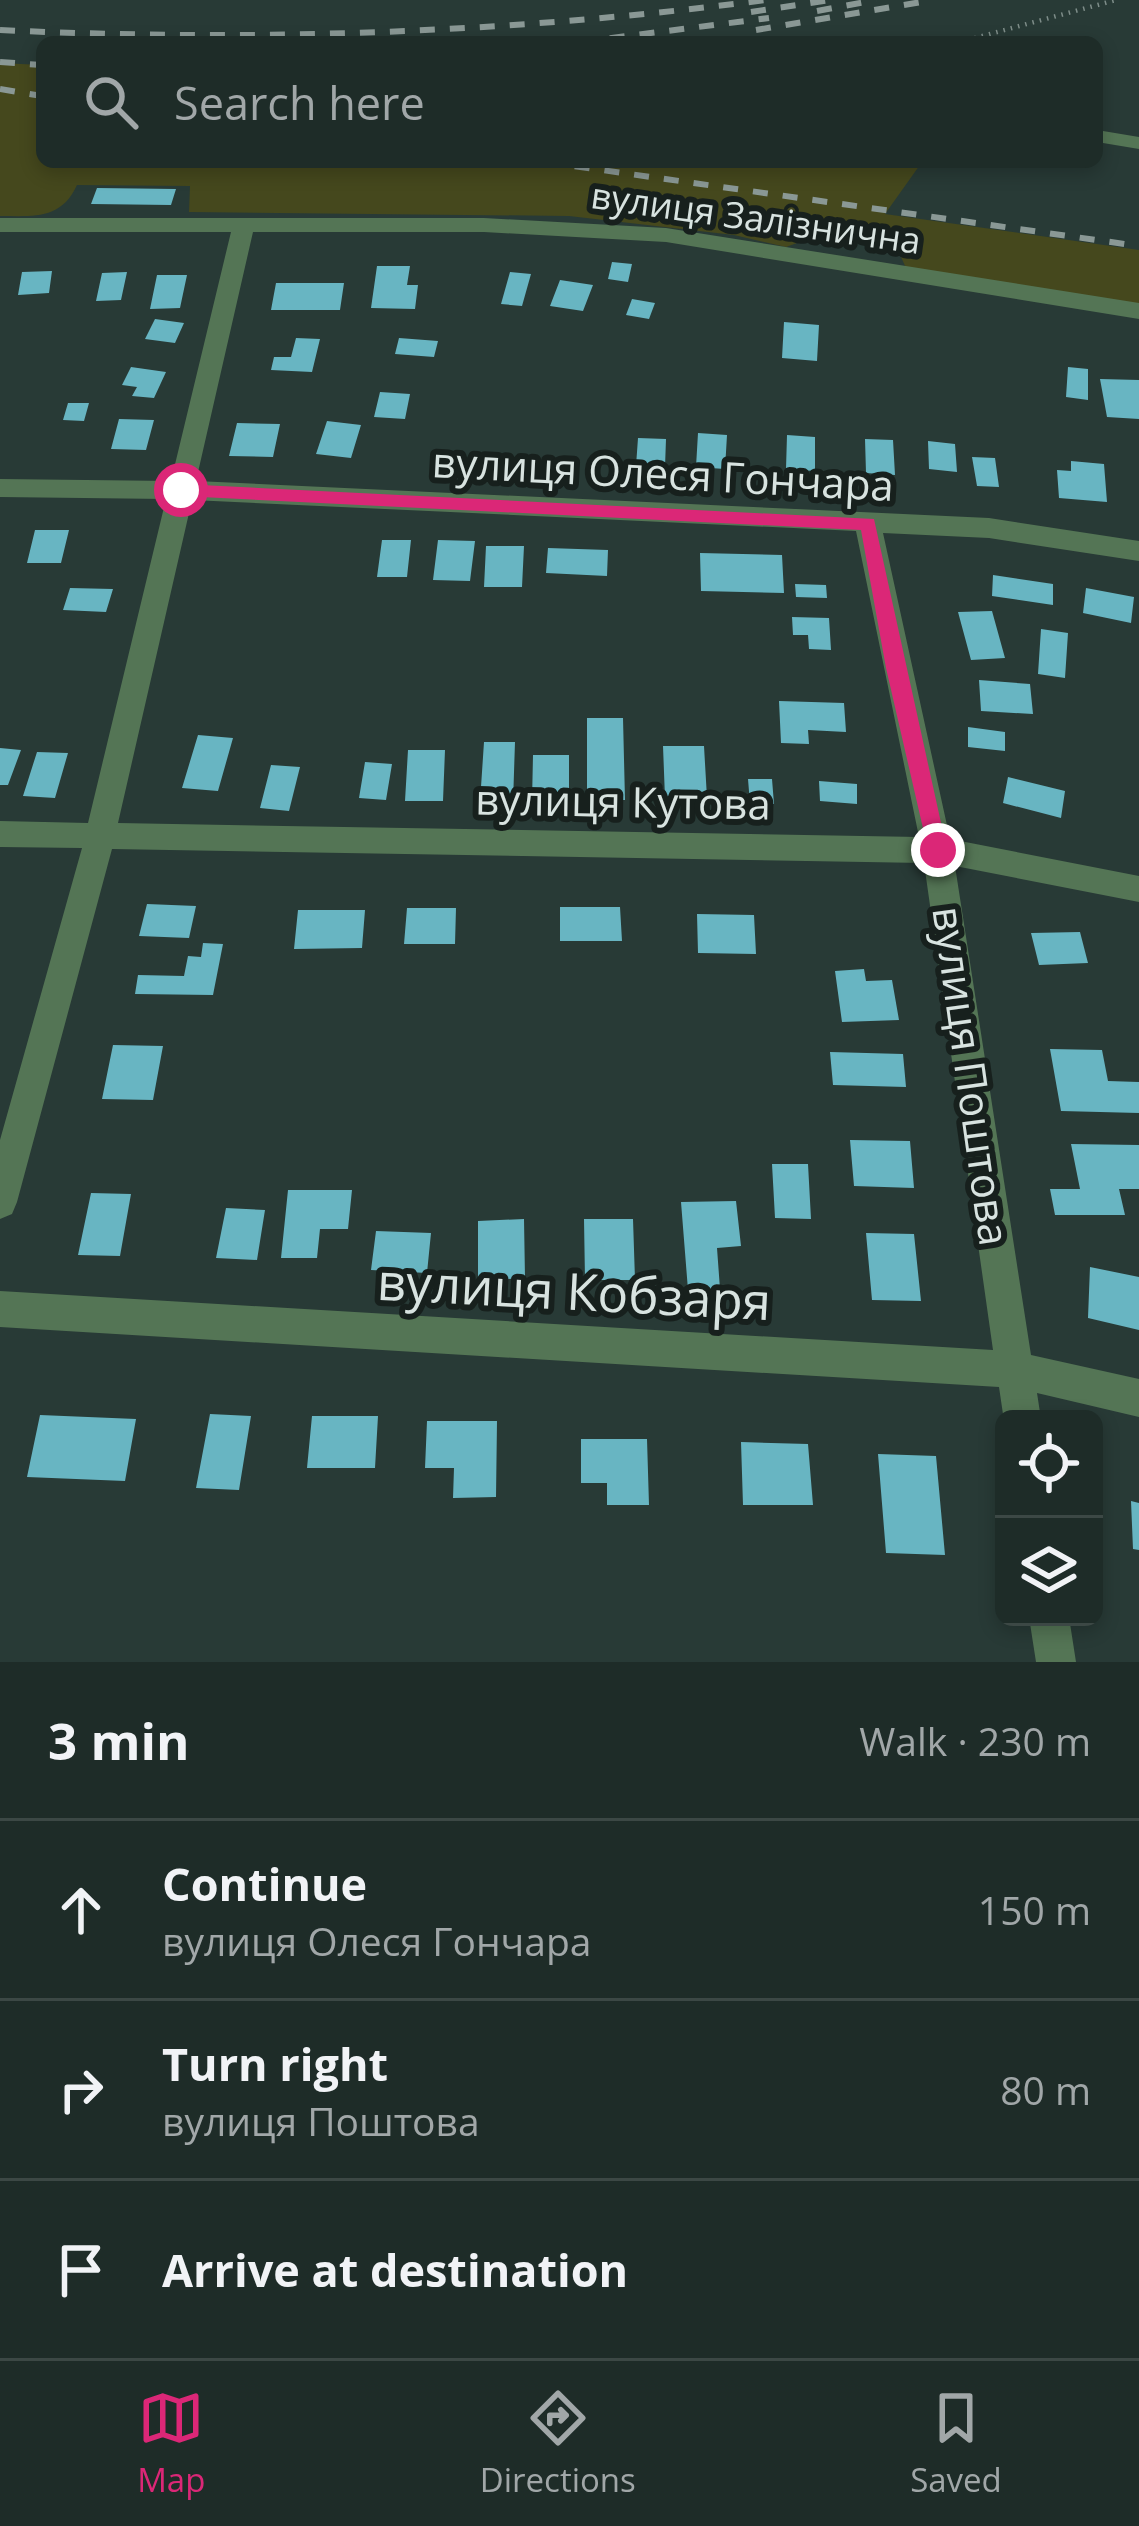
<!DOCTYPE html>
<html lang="en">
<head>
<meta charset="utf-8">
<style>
	:root { --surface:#1e2c28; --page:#263430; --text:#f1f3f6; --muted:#a1a7a8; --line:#3c4845; --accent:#db2777 }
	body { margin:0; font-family:"Open Sans",sans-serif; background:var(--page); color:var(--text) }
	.controls { position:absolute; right:36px; bottom:36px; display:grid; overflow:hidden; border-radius:18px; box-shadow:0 6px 18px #0003 }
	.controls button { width:108px; height:108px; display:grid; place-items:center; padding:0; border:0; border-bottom:3px solid var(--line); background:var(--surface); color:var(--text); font:60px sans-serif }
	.stop { position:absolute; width:36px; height:36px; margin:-27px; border:9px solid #db2777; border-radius:50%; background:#fff }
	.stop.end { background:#db2777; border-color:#fff; box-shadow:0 3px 12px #0008 }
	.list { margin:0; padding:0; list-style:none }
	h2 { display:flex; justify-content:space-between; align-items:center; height:156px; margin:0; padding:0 48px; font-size:51px }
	h2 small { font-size:39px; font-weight:400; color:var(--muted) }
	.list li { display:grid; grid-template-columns:78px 1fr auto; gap:36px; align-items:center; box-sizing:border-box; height:180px; padding:0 48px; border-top:3px solid var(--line) }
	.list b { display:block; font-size:45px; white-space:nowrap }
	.list p { margin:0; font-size:39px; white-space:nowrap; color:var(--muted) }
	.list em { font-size:39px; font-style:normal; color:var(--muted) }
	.icon { flex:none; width:66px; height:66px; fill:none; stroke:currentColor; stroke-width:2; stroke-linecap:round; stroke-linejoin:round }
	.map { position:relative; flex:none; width:1139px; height:1662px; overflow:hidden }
	.search { position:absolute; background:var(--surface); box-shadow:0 6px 18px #0003; left:36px; right:36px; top:36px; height:132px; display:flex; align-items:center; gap:30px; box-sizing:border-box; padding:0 42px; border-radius:18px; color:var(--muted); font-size:45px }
	.sheet { height:696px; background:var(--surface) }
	nav { display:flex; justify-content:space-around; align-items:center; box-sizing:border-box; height:168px; border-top:3px solid var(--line); background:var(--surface); font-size:33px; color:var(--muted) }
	nav a { display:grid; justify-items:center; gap:6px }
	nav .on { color:var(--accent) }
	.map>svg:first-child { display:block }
</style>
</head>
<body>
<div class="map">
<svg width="1139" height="1662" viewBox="0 0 1139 1662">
	<rect width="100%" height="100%" fill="#283a36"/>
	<!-- green -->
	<path fill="#45481d" d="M 0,63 L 42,65 L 42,162 L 922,162 L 885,214 L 1139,250 L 1139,305 L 906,268 L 893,239 L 827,232 L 786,247 L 734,235 L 569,216 L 189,212 L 190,186 L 77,185 C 61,220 34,216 0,216 Z"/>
	<!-- building -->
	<path fill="#68b5c2" d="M 97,188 L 176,189 L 171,205 L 91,204 Z
		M 612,262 L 632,264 L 628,282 L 608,279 Z
		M 377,266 L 410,266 L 407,285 L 418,285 L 415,309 L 371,308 Z
		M 52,271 L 49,293 L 18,295 L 22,272 Z
		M 127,272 L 121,300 L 96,301 L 102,273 Z
		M 510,272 L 531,274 L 522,306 L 501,304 Z
		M 157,275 L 187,275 L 180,308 L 150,309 Z
		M 560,280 L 593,285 L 583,311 L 550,306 Z
		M 276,283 L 344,283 L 340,310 L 271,310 Z
		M 632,299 L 655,303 L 649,319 L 626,315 Z
		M 155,319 L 184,323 L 175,343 L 145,339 Z
		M 784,322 L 819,325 L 817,361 L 782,358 Z
		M 296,338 L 320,339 L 312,372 L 271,370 L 274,357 L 291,357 Z
		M 399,338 L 438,341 L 434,357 L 395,354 Z
		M 131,367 L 166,372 L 154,398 L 132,396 L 137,387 L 122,385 Z
		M 1068,367 L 1088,369 L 1088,400 L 1066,397 Z
		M 1100,379 L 1139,380 L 1139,419 L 1107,417 Z
		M 380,392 L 410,394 L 405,419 L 374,417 Z
		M 68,403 L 89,403 L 84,421 L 63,420 Z
		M 119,419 L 154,420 L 146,450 L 111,449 Z
		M 327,421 L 361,425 L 351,458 L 316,454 Z
		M 237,423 L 280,424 L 273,457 L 229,456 Z
		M 698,433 L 727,435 L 725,469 L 696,467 Z
		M 787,435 L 815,437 L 815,471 L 786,469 Z
		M 638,438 L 666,439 L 665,467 L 636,466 Z
		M 865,439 L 893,440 L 895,475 L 866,473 Z
		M 928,441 L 955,444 L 957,472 L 929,469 Z
		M 972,457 L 995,458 L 999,487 L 977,486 Z
		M 1071,461 L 1104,464 L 1107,502 L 1059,498 L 1057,470 L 1071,471 Z
		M 35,530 L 69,530 L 61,563 L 27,563 Z
		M 382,540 L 411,540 L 407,577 L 377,577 Z
		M 438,540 L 475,541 L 470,581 L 433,580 Z
		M 486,546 L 524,546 L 522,587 L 484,587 Z
		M 548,548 L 608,550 L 607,576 L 546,573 Z
		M 700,553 L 782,555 L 784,593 L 701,591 Z
		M 993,575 L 1053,584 L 1053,605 L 992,596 Z
		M 795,584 L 826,585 L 827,598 L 796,597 Z
		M 70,588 L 113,589 L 106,612 L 63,610 Z
		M 1086,588 L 1134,597 L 1131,623 L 1083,613 Z
		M 992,611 L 1005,658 L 971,660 L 958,612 Z
		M 792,617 L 829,618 L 831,650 L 809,649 L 808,635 L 793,635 Z
		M 1041,629 L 1068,633 L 1065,678 L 1038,674 Z
		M 979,680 L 1030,684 L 1033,714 L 981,711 Z
		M 779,701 L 844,703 L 846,732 L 808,730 L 809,744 L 781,743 Z
		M 587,718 L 623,718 L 625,800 L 587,800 Z
		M 968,727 L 1005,732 L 1005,751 L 968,747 Z
		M 198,735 L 233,738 L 218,791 L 182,788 Z
		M 484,742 L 515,742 L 513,803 L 480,802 Z
		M 663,746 L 704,746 L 707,798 L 665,798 Z
		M 0,748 L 21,750 L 8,785 L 0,785 Z
		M 408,750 L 445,750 L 443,801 L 405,801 Z
		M 37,752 L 68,753 L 55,798 L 23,796 Z
		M 533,755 L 569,755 L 569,802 L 532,802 Z
		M 365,762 L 392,764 L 386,800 L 359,798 Z
		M 271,765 L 300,767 L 289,811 L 260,808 Z
		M 1008,777 L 1065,791 L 1061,818 L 1003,803 Z
		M 748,779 L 772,779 L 774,804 L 750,804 Z
		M 819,781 L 857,784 L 857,804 L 820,801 Z
		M 147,904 L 196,906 L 189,938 L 139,936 Z
		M 560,907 L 620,907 L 622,941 L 560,941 Z
		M 407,908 L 456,908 L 455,944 L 404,944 Z
		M 298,910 L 365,910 L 362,948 L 294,949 Z
		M 697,914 L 754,915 L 756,954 L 698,953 Z
		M 1080,932 L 1088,963 L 1039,965 L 1031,933 Z
		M 203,943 L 223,944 L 213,995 L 135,994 L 138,975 L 184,976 L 188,956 L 201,957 Z
		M 864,969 L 866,981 L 892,980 L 899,1020 L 842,1022 L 835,971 Z
		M 113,1045 L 163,1046 L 153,1100 L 102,1099 Z
		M 1050,1049 L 1102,1050 L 1108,1081 L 1139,1082 L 1139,1113 L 1061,1111 Z
		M 830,1052 L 903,1054 L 906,1087 L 833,1085 Z
		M 850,1140 L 910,1141 L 914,1188 L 854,1186 Z
		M 1071,1144 L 1139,1145 L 1139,1189 L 1119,1189 L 1125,1215 L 1055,1215 L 1050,1189 L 1080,1189 Z
		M 772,1164 L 808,1164 L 811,1219 L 775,1218 Z
		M 288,1190 L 352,1190 L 348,1229 L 320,1229 L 317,1258 L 281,1258 Z
		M 91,1193 L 131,1194 L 120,1256 L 78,1255 Z
		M 736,1201 L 741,1246 L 717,1248 L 720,1289 L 688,1290 L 681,1202 Z
		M 226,1208 L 265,1210 L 257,1260 L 216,1258 Z
		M 524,1219 L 525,1278 L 478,1281 L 478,1221 Z
		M 584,1219 L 633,1219 L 635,1280 L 585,1280 Z
		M 376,1231 L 431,1233 L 427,1273 L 371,1270 Z
		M 866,1233 L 914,1234 L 921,1301 L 872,1300 Z
		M 1090,1267 L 1139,1277 L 1139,1330 L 1088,1318 Z
		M 210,1414 L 251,1416 L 239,1490 L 196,1488 Z
		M 40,1415 L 136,1419 L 125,1481 L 27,1477 Z
		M 312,1416 L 378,1416 L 375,1468 L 307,1468 Z
		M 427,1421 L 497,1421 L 496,1497 L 453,1498 L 454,1468 L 425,1468 Z
		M 581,1439 L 647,1439 L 649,1505 L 607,1505 L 607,1483 L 581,1483 Z
		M 741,1442 L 808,1444 L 813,1505 L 743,1505 Z
		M 878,1454 L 936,1456 L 945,1555 L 886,1553 Z
		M 1131,1501 L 1139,1503 L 1139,1550 L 1133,1549 Z"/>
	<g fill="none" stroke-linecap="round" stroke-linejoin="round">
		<!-- path -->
		<path stroke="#7e8d89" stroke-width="4.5" stroke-dasharray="1.5 6" stroke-linecap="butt" d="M 960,42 L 1116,0"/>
		<!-- minor -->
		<path fill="#547555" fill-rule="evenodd" d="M 1097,130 L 1139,137 L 1139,149 L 1097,142 Z
			M 0,218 L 484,218 L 666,228 L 1139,303 L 1139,319 L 666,242 L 484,232 L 253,232 L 196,481 L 989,518 L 1139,541 L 1139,561 L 989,538 L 883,533 L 950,839 L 1139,876 L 1139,902 L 955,866 L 1031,1355 L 1139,1379 L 1139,1417 L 1037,1393 L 1041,1419 L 1004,1421 L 999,1387 L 0,1327 L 0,1291 L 993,1350 L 924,863 L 112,849 L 17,1202 L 12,1214 L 0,1219 L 0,1140 L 82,848 L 0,847 L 0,821 L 88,823 L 166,499 L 0,497 L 0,479 L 171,481 L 231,232 L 0,232 ZM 192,500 L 856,531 L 919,837 L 118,823 Z
			M 1029,1617 L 1069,1617 L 1076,1662 L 1036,1662 Z"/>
		<!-- rail -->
		<path stroke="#8a9895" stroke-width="6" stroke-dasharray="15 15" stroke-linecap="butt" d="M 817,11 L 876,0
			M 751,12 L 830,0
			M 0,30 C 257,42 511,33 766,0
			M 756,30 L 933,0
			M 580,42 L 769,18
			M 0,62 L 42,65
			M 0,89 L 42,96
			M 545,162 L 1139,246"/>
	</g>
	<!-- route -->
	<path fill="#db2777" d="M 181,484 L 874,519 L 947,850 L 938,859 L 928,850 L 886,668 L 861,530 L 181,496 L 173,490 Z"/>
	<g text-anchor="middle" stroke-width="12" stroke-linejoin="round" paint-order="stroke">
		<!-- far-street labels -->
		<g font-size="36" fill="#d8e3e0" stroke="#17201d">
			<text transform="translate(756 218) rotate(8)" y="13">вулиця Залізнична</text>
		</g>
		<!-- street labels -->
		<g font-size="42" fill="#d8e3e0" stroke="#17201d">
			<text transform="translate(663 474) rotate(3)" y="15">вулиця Олеся Гончара</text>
			<text transform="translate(623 802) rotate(1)" y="15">вулиця Кутова</text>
			<text transform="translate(971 1076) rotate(82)" y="15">вулиця Поштова</text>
		</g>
		<!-- near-street labels -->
		<g font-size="51" fill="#d8e3e0" stroke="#17201d">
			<text transform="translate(574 1292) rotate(3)" y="18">вулиця Кобзаря</text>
		</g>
	</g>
</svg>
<div class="controls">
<button><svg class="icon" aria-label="locate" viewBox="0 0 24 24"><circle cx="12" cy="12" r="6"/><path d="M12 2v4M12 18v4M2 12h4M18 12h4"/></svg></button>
<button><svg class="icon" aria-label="layers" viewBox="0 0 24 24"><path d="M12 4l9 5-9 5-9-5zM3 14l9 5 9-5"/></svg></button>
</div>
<div class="stop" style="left:181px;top:490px"></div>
<div class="stop end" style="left:938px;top:850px"></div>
<div class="search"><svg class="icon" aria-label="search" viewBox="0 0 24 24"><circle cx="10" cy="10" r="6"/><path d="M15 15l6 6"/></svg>Search here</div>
</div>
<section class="sheet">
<h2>3 min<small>Walk · 230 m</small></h2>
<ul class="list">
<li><svg class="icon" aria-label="ahead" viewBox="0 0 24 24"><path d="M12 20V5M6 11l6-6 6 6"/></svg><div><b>Continue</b><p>вулиця Олеся Гончара</p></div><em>150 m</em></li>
<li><svg class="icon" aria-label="right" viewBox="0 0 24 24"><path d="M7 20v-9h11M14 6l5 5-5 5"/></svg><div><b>Turn right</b><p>вулиця Поштова</p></div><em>80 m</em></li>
<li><svg class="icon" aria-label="arrive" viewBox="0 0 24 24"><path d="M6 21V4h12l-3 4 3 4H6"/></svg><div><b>Arrive at destination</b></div></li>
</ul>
</section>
<nav>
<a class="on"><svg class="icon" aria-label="map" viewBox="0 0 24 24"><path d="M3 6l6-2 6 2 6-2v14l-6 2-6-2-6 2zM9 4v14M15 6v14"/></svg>Map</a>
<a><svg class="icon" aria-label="directions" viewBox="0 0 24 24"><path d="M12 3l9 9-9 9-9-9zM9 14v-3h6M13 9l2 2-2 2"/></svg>Directions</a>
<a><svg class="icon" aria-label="saved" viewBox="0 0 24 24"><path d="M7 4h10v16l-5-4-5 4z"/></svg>Saved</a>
</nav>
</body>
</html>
